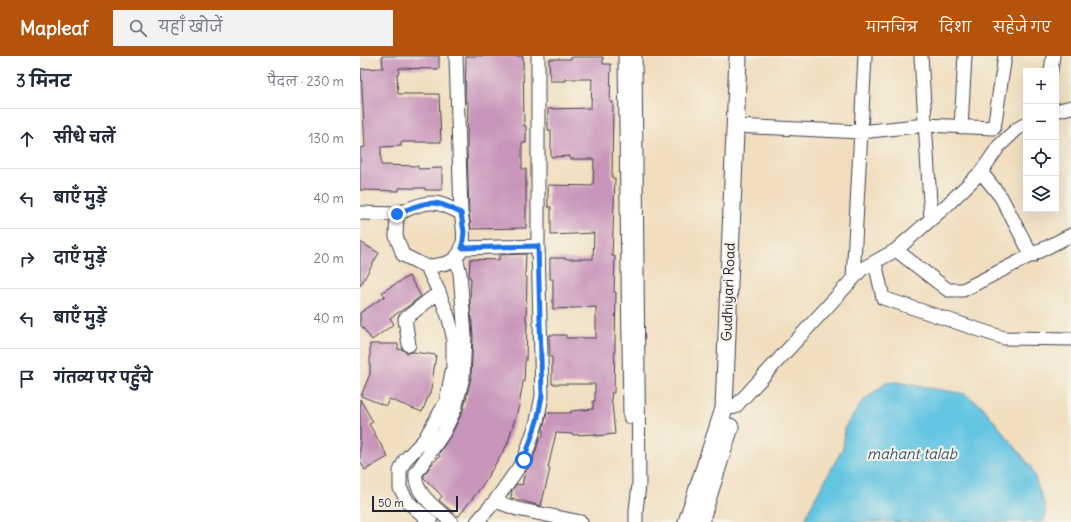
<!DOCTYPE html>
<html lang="hi">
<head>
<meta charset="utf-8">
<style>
	:root { --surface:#fff; --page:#f2f2f3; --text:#1f2937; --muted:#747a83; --line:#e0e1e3; --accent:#b45309 }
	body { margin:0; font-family:Delius,"Playpen Sans Deva",sans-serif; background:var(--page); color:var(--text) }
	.controls { position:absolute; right:12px; top:12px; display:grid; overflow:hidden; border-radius:0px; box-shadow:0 4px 16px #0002 }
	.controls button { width:36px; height:36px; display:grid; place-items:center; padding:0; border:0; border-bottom:1px solid var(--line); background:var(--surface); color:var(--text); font:20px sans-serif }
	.scale { position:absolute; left:12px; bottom:10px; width:86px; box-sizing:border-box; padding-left:4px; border:2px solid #22223b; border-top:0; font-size:11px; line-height:14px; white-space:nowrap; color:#22223b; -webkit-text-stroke:3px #f7f3e8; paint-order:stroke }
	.stop { position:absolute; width:12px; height:12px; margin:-9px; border:3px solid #1a73e8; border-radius:50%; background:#fff }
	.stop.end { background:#1a73e8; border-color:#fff; box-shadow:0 1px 4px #0008 }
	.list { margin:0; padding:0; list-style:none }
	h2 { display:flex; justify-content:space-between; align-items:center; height:52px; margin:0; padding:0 16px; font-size:17px }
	h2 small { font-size:13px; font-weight:400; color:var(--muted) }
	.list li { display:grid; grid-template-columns:26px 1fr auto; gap:12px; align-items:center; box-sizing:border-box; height:60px; padding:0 16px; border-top:1px solid var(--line) }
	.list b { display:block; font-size:15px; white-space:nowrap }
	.list em { font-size:13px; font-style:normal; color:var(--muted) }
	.icon { flex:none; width:22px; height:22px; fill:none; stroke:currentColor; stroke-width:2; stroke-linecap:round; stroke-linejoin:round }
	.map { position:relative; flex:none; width:711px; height:466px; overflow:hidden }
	header { display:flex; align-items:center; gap:24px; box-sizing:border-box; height:56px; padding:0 20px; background:var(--accent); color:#fff }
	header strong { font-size:19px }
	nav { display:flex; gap:22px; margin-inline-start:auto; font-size:14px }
	.search { width:280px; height:36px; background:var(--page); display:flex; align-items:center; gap:10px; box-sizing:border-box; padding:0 14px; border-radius:0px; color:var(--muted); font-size:15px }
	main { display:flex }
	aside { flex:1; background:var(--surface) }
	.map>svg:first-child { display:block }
</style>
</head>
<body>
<header>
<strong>Mapleaf</strong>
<div class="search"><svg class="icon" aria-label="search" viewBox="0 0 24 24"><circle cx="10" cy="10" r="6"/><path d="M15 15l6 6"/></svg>यहाँ खोजें</div>
<nav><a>मानचित्र</a><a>दिशा</a><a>सहेजे गए</a></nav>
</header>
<main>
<aside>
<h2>3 मिनट<small>पैदल · 230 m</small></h2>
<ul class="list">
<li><svg class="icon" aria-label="ahead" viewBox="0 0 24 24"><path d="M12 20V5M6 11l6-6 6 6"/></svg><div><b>सीधे चलें</b></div><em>130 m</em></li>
<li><svg class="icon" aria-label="left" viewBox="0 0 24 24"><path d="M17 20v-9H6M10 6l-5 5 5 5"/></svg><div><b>बाएँ मुड़ें</b></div><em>40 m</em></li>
<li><svg class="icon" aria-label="right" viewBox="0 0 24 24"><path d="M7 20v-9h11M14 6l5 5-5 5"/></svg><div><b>दाएँ मुड़ें</b></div><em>20 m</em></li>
<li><svg class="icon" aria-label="left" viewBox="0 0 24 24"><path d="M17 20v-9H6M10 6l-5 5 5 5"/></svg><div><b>बाएँ मुड़ें</b></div><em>40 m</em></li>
<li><svg class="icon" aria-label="arrive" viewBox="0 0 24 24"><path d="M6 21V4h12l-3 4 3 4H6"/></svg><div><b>गंतव्य पर पहुँचे</b></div></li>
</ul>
</aside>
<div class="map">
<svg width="711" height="466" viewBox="0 0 711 466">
	<rect width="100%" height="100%" fill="#f7f3e8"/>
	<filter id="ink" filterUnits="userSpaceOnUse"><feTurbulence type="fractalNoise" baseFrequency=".025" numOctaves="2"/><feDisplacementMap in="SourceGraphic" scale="8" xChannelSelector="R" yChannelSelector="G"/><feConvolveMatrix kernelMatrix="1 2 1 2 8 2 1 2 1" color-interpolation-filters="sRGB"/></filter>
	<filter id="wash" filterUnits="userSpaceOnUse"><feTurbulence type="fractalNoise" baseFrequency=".012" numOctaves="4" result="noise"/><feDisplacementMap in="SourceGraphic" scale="16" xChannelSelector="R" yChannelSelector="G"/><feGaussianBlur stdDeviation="0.9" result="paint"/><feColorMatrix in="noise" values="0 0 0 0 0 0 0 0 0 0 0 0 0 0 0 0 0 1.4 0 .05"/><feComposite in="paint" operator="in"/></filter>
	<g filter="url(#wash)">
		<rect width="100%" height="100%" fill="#f0debe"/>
		<!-- water -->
		<path fill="#64c5e2" stroke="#43748e" d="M 536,326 L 605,338 L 622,350 L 671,411 L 686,453 L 684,466 L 445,466 L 448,455 L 483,392 L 485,371 L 503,345 L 526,327 Z"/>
		<g id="blocks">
			<!-- building -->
			<path fill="#c894ba" d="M 22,0 L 79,0 L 79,13 L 39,12 L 39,17 L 37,18 L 38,38 L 79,38 L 81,86 L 41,86 L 41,90 L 21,91 L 21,109 L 58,110 L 58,113 L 82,112 L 82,134 L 65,134 L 65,132 L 39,132 L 39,135 L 0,134 L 0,92 L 5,91 L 1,13 L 23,12 Z
				M 106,0 L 163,0 L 164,70 L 166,70 L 166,87 L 162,87 L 162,113 L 166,113 L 166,172 L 111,173 L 109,156 L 107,93 L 108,46 L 105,46 Z
				M 211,1 L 243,1 L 243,8 L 251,8 L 250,46 L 253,46 L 252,122 L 255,122 L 252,200 L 255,200 L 254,236 L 256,236 L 254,337 L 251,337 L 255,378 L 236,380 L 236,378 L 213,379 L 213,378 L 196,377 L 188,412 L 190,413 L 181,450 L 151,442 L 152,434 L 157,428 L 162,429 L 165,416 L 172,407 L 180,381 L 183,381 L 183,373 L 187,357 L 211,357 L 211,355 L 233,353 L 233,345 L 235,345 L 235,328 L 192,328 L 192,301 L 190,301 L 189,279 L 206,279 L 206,282 L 236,282 L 236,251 L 193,253 L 193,223 L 190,223 L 190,202 L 206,202 L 207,203 L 233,203 L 234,177 L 191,179 L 191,151 L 188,151 L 188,129 L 233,130 L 234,103 L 210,103 L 210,100 L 191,101 L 191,74 L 188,74 L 188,53 L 231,52 L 232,23 L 206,23 L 206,25 L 190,25 L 189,3 L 211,3 Z
				M 0,186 L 19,197 L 0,230 Z
				M 166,198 L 165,221 L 167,221 L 166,265 L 167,265 L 166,305 L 165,305 L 164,326 L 163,326 L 159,350 L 147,389 L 122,430 L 98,461 L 79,444 L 82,440 L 64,422 L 64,419 L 71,409 L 80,400 L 78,399 L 91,379 L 103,355 L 111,323 L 113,280 L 110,244 L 111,222 L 109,222 L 110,203 L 139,204 L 139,199 Z
				M 49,220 L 61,240 L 47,251 L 30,262 L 34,268 L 12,284 L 0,268 L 0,257 L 25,240 L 22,236 Z
				M 10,288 L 38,288 L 38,293 L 43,294 L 46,297 L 53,296 L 76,299 L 71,334 L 62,356 L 29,343 L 26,350 L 1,340 L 10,318 Z
				M 0,343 L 13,366 L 9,368 L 28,401 L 5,414 L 0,405 Z"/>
		</g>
	</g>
	<g filter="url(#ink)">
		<use href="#blocks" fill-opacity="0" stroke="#413e4f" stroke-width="1"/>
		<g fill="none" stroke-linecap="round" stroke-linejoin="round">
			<!-- minor casing -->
			<g stroke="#413e4f" stroke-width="15">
				<path id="minor" d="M 265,0 L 270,361
					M 275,0 L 279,429 L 276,454 L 276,466
					M 561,0 L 571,163
					M 691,15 L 693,0
					M 696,55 L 711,51
					M 375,70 L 501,76 L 565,69 L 634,72 L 645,0
					M 601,71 L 605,0
					M 621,116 L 641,141 L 672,200
					M 0,157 L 37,158
					M 102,192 L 178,190
					M 536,194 L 588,234 L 603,234 L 711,179
					M 515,206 L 523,242 L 644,282 L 711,283
					M 67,211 C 74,209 83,209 89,206 C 108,198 104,173 101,157 L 96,0
					M 493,223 L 505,0
					M 49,289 L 45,263 L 79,236
					M 364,353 L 375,351 L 502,213 L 536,194 L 586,150 L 621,116 L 639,90 L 657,73 L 666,68
					M 135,445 L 157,453 L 221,466
					M 71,466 L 48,446 L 40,432 L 40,415 L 45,404 L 64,384 L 86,346 L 93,311 L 93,280 L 89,263 L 79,236 L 67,211 L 43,199 L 36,180 L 37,158 C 47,154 59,147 71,147 C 81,146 92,153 101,157
					M 91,466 C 78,453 53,438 56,417 L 84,376 L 95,353 L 103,321 L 105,280 L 100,217 L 96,201
					M 117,466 L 135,445 L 164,404 L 177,365 L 182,340 L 178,190 L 178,0"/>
			</g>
			<!-- tertiary casing -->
			<g stroke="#413e4f" stroke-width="19">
				<path id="tertiary" d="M 327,466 L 364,353 L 378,0
					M 340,466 L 370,371"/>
			</g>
			<!-- minor -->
			<use href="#minor" stroke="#fff" stroke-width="13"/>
			<!-- tertiary -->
			<use href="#tertiary" stroke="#fff" stroke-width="17"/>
		</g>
	</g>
	<g fill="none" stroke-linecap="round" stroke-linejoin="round" filter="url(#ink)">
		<!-- route -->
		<path stroke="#1a73e8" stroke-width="5" d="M 37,158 C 47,154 59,147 71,147 C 81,146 92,153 101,157 L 104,176 L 102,192 L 178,190 L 182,340 L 177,365 L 164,404"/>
	</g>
	<g text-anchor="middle" stroke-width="4" stroke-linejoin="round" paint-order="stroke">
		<!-- street labels -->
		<g font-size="14" fill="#22223b" stroke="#f7f3e8">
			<text transform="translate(368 236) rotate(-88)" y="5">Gudhiyari Road</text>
		</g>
		<!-- water labels -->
		<g font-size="15" font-style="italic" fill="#36536d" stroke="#f7f3e8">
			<text x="552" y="403">mahant talab</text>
		</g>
	</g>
</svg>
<div class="controls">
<button>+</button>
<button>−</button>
<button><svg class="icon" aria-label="locate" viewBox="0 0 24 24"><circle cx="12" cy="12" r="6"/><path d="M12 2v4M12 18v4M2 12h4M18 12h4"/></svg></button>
<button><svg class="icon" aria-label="layers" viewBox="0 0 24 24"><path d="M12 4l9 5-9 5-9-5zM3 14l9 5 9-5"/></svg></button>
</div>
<div class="scale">50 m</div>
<div class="stop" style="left:164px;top:404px"></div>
<div class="stop end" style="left:37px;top:158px"></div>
</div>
</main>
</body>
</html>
